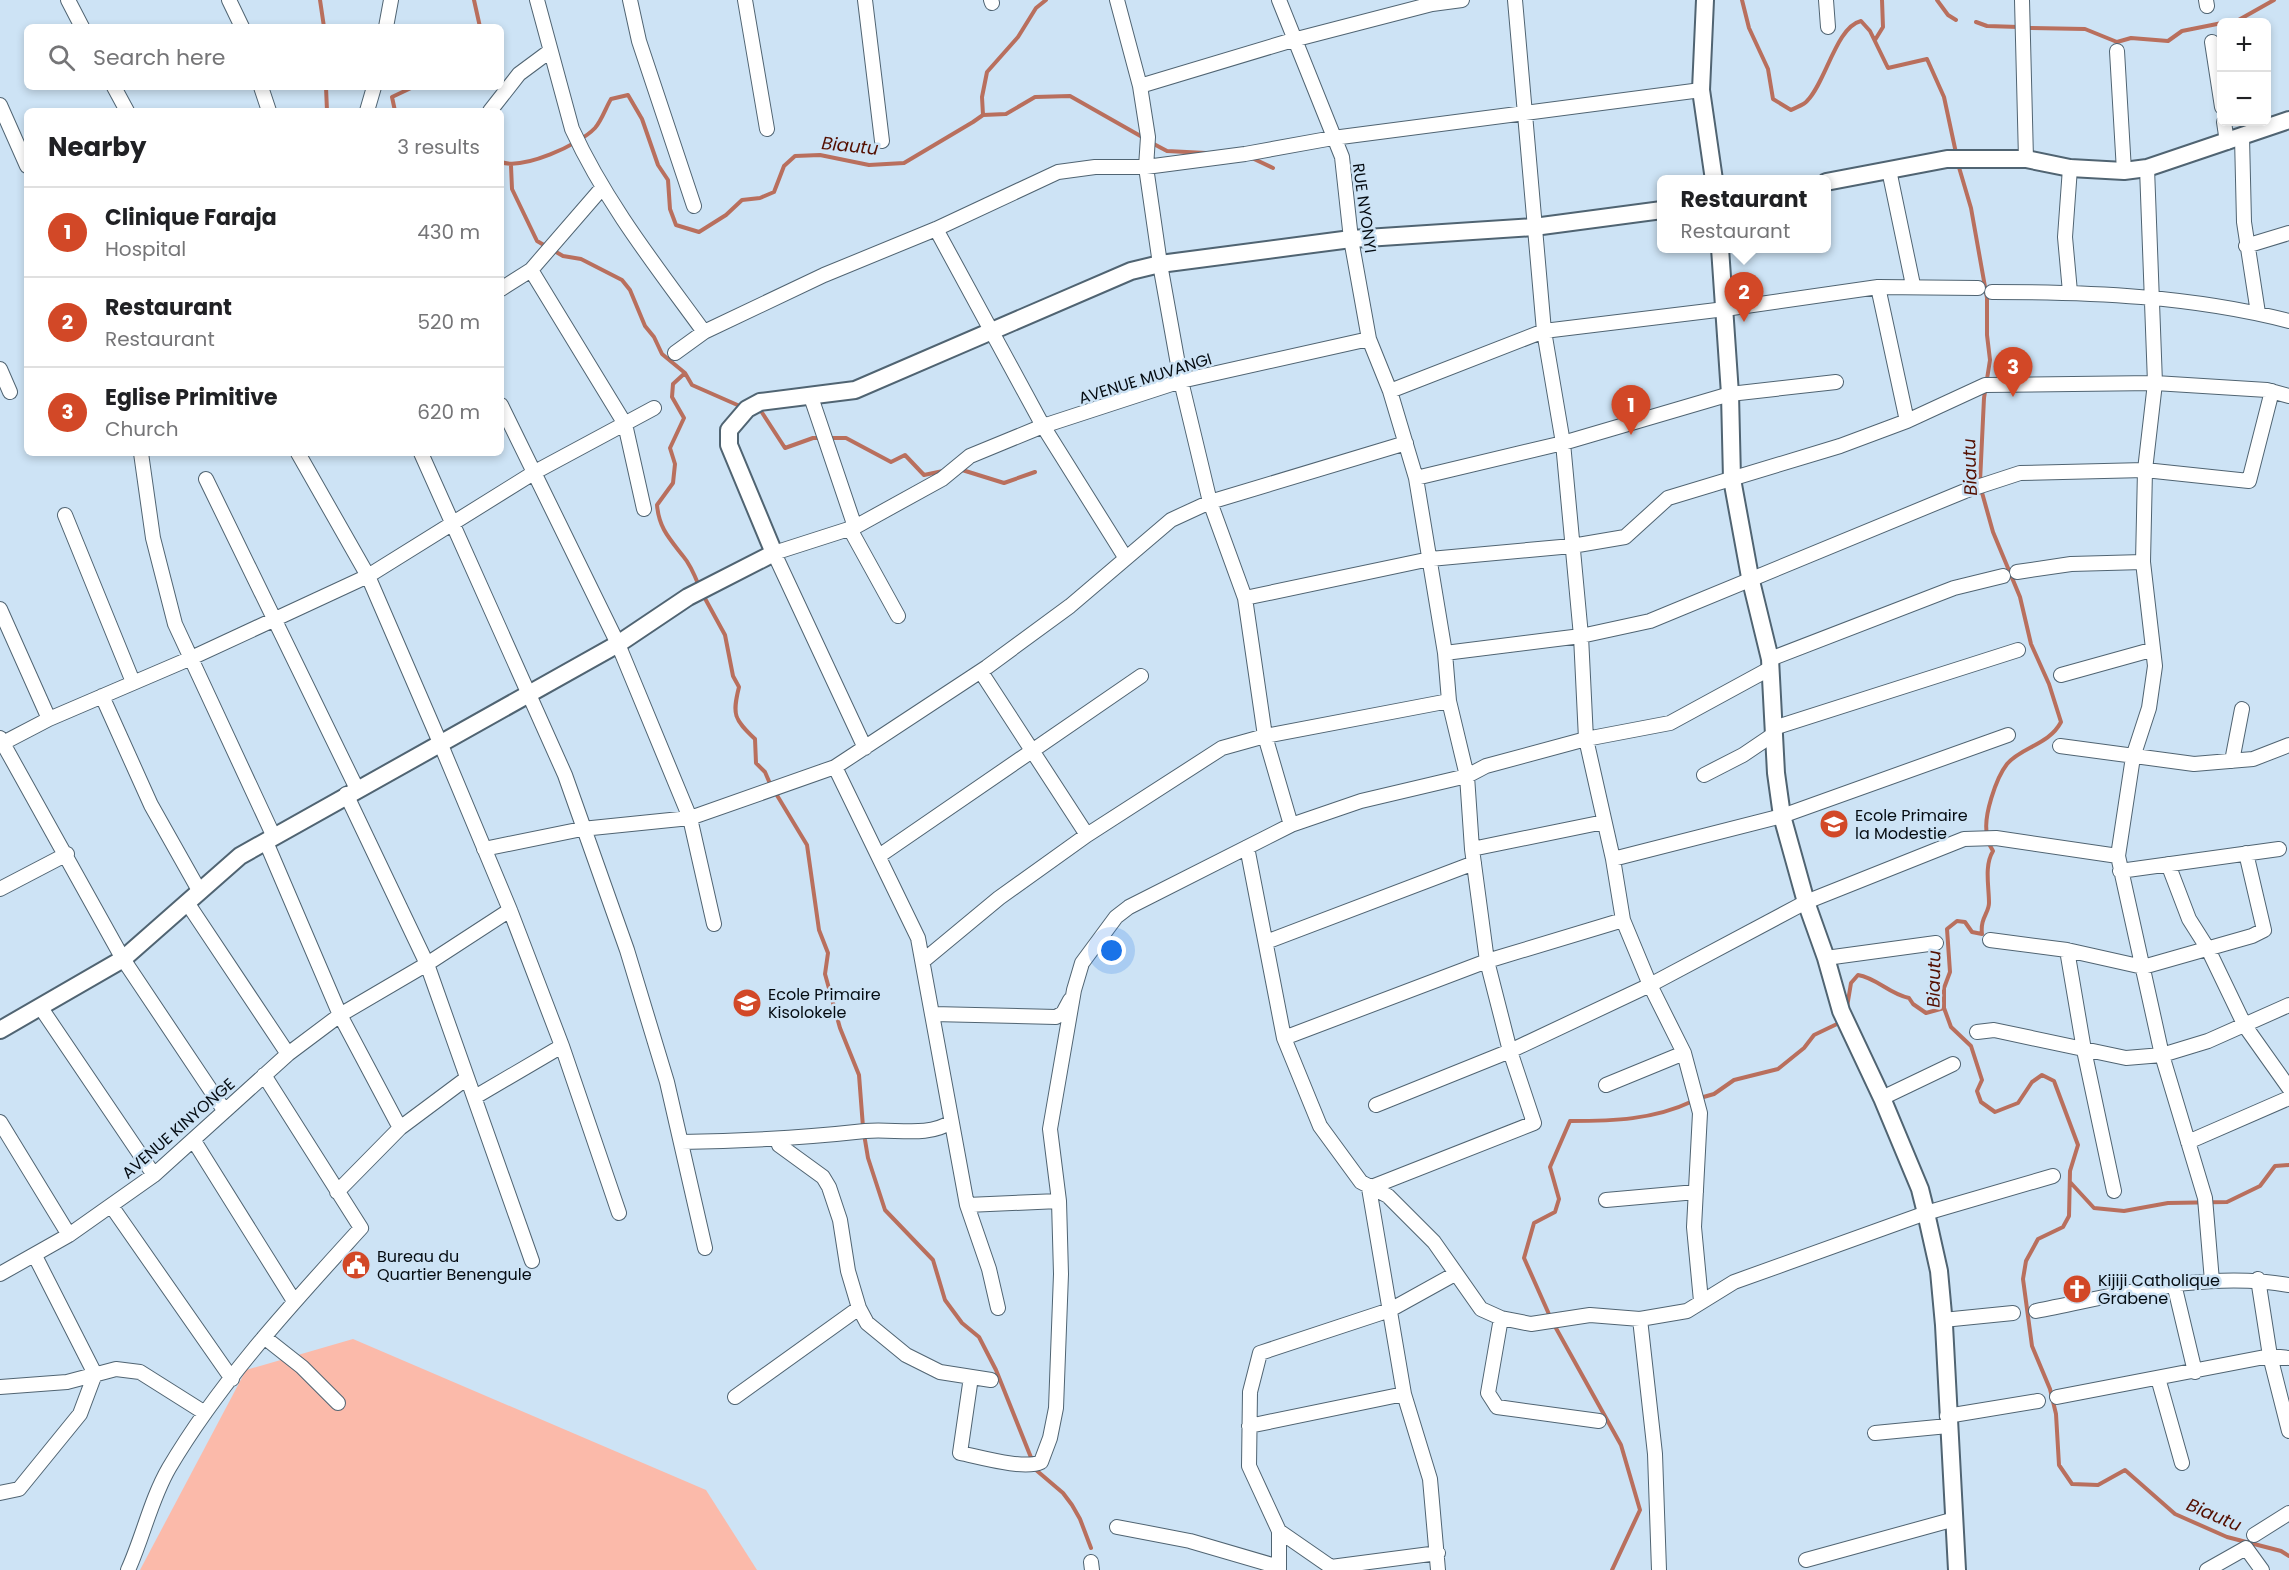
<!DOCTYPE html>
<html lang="en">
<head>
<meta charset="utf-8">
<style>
	:root { --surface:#fff; --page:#f2f2f2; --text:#202124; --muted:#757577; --line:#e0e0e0; --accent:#d24827 }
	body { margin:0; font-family:Poppins,sans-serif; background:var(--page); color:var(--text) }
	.controls { position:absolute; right:18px; top:18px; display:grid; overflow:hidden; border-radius:9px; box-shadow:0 3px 9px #0003 }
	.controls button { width:54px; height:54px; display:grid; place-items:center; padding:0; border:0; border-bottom:2px solid var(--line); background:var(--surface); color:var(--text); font:30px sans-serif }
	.you { position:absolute; left:1112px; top:951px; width:21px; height:21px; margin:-15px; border:4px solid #fff; border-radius:50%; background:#1a73e8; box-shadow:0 0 0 9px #1a73e833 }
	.badge { display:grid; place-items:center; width:39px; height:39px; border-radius:50%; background:var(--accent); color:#fff; font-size:20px; font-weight:700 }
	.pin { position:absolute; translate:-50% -50px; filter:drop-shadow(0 2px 3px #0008) }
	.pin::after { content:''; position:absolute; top:32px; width:21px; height:18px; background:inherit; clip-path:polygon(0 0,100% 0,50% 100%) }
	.popup { position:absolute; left:1657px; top:175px; width:174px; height:78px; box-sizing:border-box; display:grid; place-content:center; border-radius:9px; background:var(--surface); filter:drop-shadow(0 2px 4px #0005); font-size:20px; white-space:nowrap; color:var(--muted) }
	.popup b { font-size:22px; color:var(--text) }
	.popup::after { content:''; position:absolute; left:50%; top:100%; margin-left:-12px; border:12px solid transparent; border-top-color:var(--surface) }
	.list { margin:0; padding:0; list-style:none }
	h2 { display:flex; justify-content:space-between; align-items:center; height:78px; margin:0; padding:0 24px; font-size:26px }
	h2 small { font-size:20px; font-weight:400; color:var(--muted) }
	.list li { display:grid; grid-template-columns:39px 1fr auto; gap:18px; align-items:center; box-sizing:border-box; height:90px; padding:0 24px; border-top:2px solid var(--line) }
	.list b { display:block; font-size:22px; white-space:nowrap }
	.list p { margin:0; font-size:20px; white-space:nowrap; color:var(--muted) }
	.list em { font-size:20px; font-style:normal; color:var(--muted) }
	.icon { flex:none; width:33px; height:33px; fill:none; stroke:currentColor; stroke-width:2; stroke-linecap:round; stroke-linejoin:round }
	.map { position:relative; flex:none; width:2289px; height:1570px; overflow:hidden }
	.search { position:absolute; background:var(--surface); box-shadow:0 3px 9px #0003; left:24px; top:24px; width:480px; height:66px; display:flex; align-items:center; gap:15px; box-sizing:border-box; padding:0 21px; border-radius:9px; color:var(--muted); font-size:22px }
	.panel { position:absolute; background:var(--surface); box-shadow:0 3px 9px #0003; left:24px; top:108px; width:480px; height:348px; border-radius:9px }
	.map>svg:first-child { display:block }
</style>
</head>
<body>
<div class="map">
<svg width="2289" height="1570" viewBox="0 0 2289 1570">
	<rect width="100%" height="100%" fill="#cde3f5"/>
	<!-- green -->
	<path fill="#fbbaaa" d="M 353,1339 L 706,1490 L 757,1570 L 140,1570 L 246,1370 Z"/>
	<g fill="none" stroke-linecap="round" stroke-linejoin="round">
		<!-- stream -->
		<path stroke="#b96f5d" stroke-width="4" d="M 320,0 L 324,27
			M 474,0 L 480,27
			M 1742,0 L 1749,28 L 1768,69 L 1773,99 L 1791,110 C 1796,107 1804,105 1807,101 C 1826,82 1836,27 1861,21 L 1870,31 L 1888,68 L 1927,59 L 1944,97 L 1956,153
			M 1937,0 L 1948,15 L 1956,20
			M 1976,22 L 1987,26 L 2019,27
			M 2235,22 L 2274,0
			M 2027,28 L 2085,29 L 2117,42 L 2131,38 L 2168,41 L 2182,31 L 2222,23
			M 1875,40 L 1883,27 L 1882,0
			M 326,87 L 327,111
			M 395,111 L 392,97 L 411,88 L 444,87
			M 983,115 L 1006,114 L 1035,97 L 1070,96 L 1144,138
			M 1150,142 L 1167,151 L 1206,153
			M 1252,158 L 1273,168
			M 501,162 C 523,170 579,145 595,128 C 602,120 606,107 611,99 L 628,95 L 642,119 L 658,165 L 668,180 L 670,209 L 676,225 L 699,232 L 726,215 L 742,200 L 760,198 L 774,192 L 784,166 L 795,156 L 820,155 L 869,165 L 904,163 L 973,122 L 983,115 L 982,97 L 987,72 L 1018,37 L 1036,8 L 1046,0
			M 1958,164 L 1971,208 L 1987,298 L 1987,335 L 1990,360 L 1984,398 L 1980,482
			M 511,166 L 512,189 L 537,241 L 563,256 L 581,259 L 622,280 L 630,290 L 645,326 L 654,337 L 662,354 L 685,373 L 673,384 L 672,397 L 684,418 L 670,448 L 675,464 L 673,483 L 657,505 C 659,528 669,538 683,556 C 690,564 695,576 699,586
			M 685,373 L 692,385 L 742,407
			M 755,410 L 761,411 L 785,448 L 813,438 L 822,438
			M 829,438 L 846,438 L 891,462 L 905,455 L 924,475 L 943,471
			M 959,469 L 1004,483 L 1035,472
			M 1981,489 L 1993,532 L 2020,597 L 2031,644 L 2049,684 L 2061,722 C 2049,745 2021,747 2007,764 C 1996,778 1983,817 1987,834
			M 702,593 L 725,635 L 733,676 L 739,687 C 732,715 734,719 755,739 L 756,763 L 765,772 L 771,786
			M 775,792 L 807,845 L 819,930 L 828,953 L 825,974 L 840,1028 L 859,1075 L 863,1127
			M 1988,842 L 1993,851 C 1984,866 1989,886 1989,903 C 1989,913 1980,918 1982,934 L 1972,932 L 1965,922 L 1957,921 L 1947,929 L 1950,972 L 1944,988 L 1944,1008 L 1951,1027 L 1971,1046 L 1982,1080 L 1977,1091 L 1981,1102 L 1995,1112 L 2018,1103 L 2032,1082 L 2042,1075 L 2054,1081 L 2078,1145 L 2070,1171 L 2069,1216 L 2063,1227 L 2038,1239 L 2026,1261 L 2023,1279 L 2032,1346 L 2050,1389 L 2056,1414 L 2059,1465 L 2072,1484 L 2098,1485 L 2125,1470 L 2175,1514 L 2227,1537 L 2281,1551 L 2289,1556
			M 1847,1007 L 1851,983 L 1858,975 C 1877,978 1889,994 1909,998 L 1913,1004 L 1926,1013 L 1944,1008
			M 1700,1098 L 1714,1094 L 1734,1080 L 1778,1069 L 1804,1048 L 1814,1035 L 1837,1024 L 1840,1019
			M 864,1134 L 868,1158 L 885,1210 L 933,1260 L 945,1300 L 962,1323 L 979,1337 L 996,1370 L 1036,1470 L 1063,1493 L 1072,1505 L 1080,1519 L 1091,1548
			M 2070,1182 L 2094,1208 L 2124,1211 L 2168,1203 L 2227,1202 L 2260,1186 L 2275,1166 L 2289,1165
			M 1612,1570 L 1640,1510 L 1621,1445 L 1552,1321 L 1524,1258 L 1534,1223 L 1555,1212 L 1559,1199 L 1550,1167 L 1570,1121 C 1613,1121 1653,1120 1693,1101"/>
		<!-- minor casing -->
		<g stroke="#506472" stroke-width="16">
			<path id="minor" d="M 68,0 L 82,27
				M 229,0 L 242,27
				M 537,0 L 572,129 C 606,203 656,266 704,332
				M 630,0 L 639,41 L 694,206
				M 745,0 L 767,129
				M 865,0 L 882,141
				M 991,0 L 992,3
				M 1117,0 L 1140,86 L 1148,137 L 1146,167 L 1160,264 L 1181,381 L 1210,502 L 1245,598 L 1265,736 L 1291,825
				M 1279,0 L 1342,157 L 1351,239 L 1369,339 L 1390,391 L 1416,478 L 1445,653 L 1449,701 L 1467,776 L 1472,849 L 1487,961 L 1510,1051 L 1534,1123 L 1369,1188
				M 1515,0 L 1544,331 L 1563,443 L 1581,636 L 1586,739 L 1613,859 L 1623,920 L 1650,985 L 1684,1053 L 1700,1113 L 1694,1227 L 1701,1301
				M 1826,0 L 1828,27
				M 2022,0 L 2026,159
				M 2206,0 L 2207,6
				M 386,27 L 391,0
				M 2212,42 L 2222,107
				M 2117,51 L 2124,171
				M 1140,86 L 1293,40 L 1432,4 L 1462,0
				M 114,87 L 127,111
				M 261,87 L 269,111
				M 0,105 L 27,166
				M 367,111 L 374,87
				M 490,111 L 519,74 L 550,51
				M 2224,122 L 2227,142
				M 2242,137 L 2244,222 L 2258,313
				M 2070,168 L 2065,237 L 2070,292
				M 2147,168 L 2155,383 L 2145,470 L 2143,562 L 2155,666 L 2149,708 L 2133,757 L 2118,856 L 2162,1055 L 2205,1198 L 2212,1281
				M 1889,170 L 1913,285
				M 936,229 L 1043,426 L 1125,557
				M 2246,246 L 2289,233
				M 531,270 L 625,424 L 644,509
				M 1878,287 L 1907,421
				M 501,289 L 531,270 L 602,188
				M 1992,292 C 2092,292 2192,296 2289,321
				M 675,353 L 704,332 L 824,275 L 936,229 L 1058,172 L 1095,167 L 1146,167 L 1245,154 L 1333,138 L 1701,90
				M 0,369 L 10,392
				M 1390,391 L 1544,331 L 1725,309 L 1878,287 L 1978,288
				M 811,397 L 855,527
				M 501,405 L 618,644 L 690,818 L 714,924
				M 141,453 L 153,538 L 175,624 L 274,837
				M 298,453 L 368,576 L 441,745 L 510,910 L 562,1046 L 619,1213
				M 421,453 L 565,775 L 627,950 L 667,1082 L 705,1248
				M 1416,478 L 1563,443 L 1730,394 L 1836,382
				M 206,479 L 357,789
				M 65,515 L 133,682
				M 850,529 L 898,616
				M 2017,572 L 2071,564 L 2143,562
				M 1245,598 L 1430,559 L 1572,546 L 1625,537 L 1668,498 L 1840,446 L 1907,421 L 1985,385 L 2155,383 L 2267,390 L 2289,396
				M 0,609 L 49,719
				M 1445,653 L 1581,636 L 1650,621 L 1965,491 L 2020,473 L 2145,470 L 2249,481 L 2272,391
				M 1770,659 L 1954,588 L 2003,576
				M 981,672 L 1087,835
				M 2061,675 L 2151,650
				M 102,696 L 151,805 L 200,892
				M 1774,728 L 2018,650
				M 0,738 L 123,959 L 224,1110
				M 3,743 L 49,719 L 189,659 L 368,576 L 535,472 L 654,408
				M 2060,746 L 2194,764 L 2253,759 L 2289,745
				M 865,748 L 774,553 L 855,527 L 942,479 L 970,456 L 1043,426 L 1181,381 L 1369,339
				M 2232,761 L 2242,709
				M 835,767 L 918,938 L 967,1205 L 989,1269 L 998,1308
				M 1704,775 L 1743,755 L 1774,734
				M 346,794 L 427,964 L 532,1261
				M 266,842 L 340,1015 L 400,1128
				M 1247,847 L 1284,1038 L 1320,1126 L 1361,1182 L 1388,1196 L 1434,1242 L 1481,1309 L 1501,1318 L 1531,1324 L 1590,1315 L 1640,1319 L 1687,1311 L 1734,1282 L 1926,1213 L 2053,1176
				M 484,849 L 582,829 L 690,818 L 835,767 L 987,667 L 1070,606 L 1171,520 L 1210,502 L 1406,443
				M 1472,849 L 1604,822
				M 879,856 L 1141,676
				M 1613,859 L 1782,816 L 2008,735
				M 2168,864 L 2189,919 L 2208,949 L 2245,1026 L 2289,1088
				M 2120,871 L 2279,849
				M 0,889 L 67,854
				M 188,904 L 288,1054
				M 1990,940 L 2067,950 L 2143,967 L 2252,936 L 2264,930 L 2246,853
				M 1266,942 L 1474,863
				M 2067,950 L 2084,1050 L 2114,1191
				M 1826,958 L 1936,943
				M 923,961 L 999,898 L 1087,835 L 1222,748 L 1265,736 L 1449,701
				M 41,1008 L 154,1175
				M 933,1014 L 1056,1017 L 1063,1013 L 1070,1000
				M 1977,1032 L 1994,1030 L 2126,1058 L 2162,1055 L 2208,1041 L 2289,1005
				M 1284,1038 L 1487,961 L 1623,920
				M 1606,1085 L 1684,1053
				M 475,1097 L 562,1046
				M 1882,1098 L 1953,1064
				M 1376,1105 L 1510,1051 L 1650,985 L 1806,902 L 1964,839 L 1996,838 L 2118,856
				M 0,1122 L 69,1235
				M 194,1141 L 294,1301
				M 778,1141 L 779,1145 L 823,1177 L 829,1187 L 840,1220 L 848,1271 L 859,1308 L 867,1323 L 906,1355 L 940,1372 L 991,1380
				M 681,1142 C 745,1141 802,1138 865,1131 C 894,1128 927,1138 951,1122
				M 2188,1142 L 2289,1098
				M 1369,1188 L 1404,1394 L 1430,1479 L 1438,1570
				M 337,1192 L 400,1128 L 467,1078
				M 1606,1200 L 1696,1192
				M 967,1205 L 1059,1201
				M 112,1207 L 232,1379
				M 0,1274 L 69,1235 L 154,1175 L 288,1054 L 340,1015 L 427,964 L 510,910
				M 2258,1279 L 2270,1356 L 2289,1431
				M 2174,1284 L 2195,1372
				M 2036,1311 C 2119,1295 2204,1270 2289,1285
				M 1501,1318 L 1488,1393 L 1497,1407 L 1599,1421
				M 1640,1319 L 1655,1454 L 1659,1570
				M 1943,1320 L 2013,1313
				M 264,1337 L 302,1367 L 338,1403
				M 971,1377 L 960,1453 C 980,1457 1024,1470 1041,1462 L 1050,1438 L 1056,1408 L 1061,1274 L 1059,1201 L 1050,1129 L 1074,990 L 1082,963 L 1116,917 L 1129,907 L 1291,825 L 1361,801 L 1467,776 L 1486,766 L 1586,739 L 1670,723 L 1771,668
				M 2158,1378 L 2182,1463
				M 0,1387 L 67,1382 L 116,1369 L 140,1372 L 205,1413
				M 735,1397 L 859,1308
				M 2057,1397 L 2270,1356 L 2289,1358
				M 1947,1416 L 2038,1401
				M 1249,1426 L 1404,1394
				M 1875,1433 L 1948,1426
				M 0,1493 L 19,1489 L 80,1414 L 95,1374 L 35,1256
				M 1117,1527 L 1190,1541 L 1279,1567
				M 1279,1531 L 1331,1567 L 1438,1553
				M 2254,1535 L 2289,1513
				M 1806,1560 L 1955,1519
				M 1091,1562 L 1092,1570
				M 128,1570 C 143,1537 151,1499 169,1468 C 221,1380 293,1303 361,1228 L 264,1075
				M 1279,1570 L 1279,1531 L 1249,1466 L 1250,1392 L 1260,1353 L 1390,1310 L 1455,1274
				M 2207,1570 L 2246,1548 L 2262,1570"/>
		</g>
		<!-- tertiary casing -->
		<g stroke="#506472" stroke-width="20">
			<path id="tertiary" d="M 1705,0 L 1701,90 L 1714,180
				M 1826,182 L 1947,159 L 2026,159 L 2070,168 L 2124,171 L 2147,168 L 2289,120
				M 1720,248 L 1730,394 L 1732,479 L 1750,577 L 1770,659 L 1776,773 L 1782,816 L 1806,902 L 1826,958 L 1841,1011 L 1882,1098 L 1920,1189 L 1926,1213 L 1939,1271 L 1944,1325 L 1957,1570
				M 0,1030 L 123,959 L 240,856 L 618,644 L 688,597 L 774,553 L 729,445 L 729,430 L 747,409 L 760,402 L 855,390 L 1131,271 L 1160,264 L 1351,239 L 1534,227 L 1662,210"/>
		</g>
		<!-- minor -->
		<use href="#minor" stroke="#fff" stroke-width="14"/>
		<!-- tertiary -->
		<use href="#tertiary" stroke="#fff" stroke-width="16"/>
	</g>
	<!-- icons -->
	<defs>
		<g id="school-disc" transform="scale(1.5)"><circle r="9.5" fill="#d24827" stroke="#cde3f5"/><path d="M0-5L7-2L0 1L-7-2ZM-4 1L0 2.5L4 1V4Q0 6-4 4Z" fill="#fff"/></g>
		<g id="civic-disc" transform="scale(1.5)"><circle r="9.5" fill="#d24827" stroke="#cde3f5"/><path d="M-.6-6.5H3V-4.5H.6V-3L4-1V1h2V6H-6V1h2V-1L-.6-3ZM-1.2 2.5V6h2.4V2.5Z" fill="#fff"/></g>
		<g id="church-disc" transform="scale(1.5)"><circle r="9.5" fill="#d24827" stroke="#cde3f5"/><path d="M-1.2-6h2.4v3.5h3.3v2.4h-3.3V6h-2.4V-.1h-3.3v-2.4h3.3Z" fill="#fff"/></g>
	</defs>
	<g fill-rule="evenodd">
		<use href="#school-disc" x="1834" y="824"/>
		<use href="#school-disc" x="747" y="1003"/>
		<use href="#civic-disc" x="356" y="1265"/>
		<use href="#church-disc" x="2077" y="1289"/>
	</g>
	<g text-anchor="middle" stroke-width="5" stroke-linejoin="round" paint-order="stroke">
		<!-- street labels -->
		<g font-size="16" fill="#050c12" stroke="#cde3f5">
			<text transform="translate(1365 208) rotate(82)" y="6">RUE NYONYI</text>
			<text transform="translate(1145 378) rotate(-17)" y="6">AVENUE MUVANGI</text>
			<text transform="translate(178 1128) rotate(-41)" y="6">AVENUE KINYONGE</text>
		</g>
		<!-- poi labels -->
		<g font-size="16" fill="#050c12" stroke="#cde3f5" text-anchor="start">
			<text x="1855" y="821">Ecole Primaire<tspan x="1855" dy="18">la Modestie</tspan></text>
			<text x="768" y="1000">Ecole Primaire<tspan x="768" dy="18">Kisolokele</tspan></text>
			<text x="377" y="1262">Bureau du<tspan x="377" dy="18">Quartier Benengule</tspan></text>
			<text x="2098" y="1286">Kijiji Catholique<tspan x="2098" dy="18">Grabene</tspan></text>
		</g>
		<!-- water labels -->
		<g font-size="18" font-style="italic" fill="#540f00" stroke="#cde3f5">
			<text transform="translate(850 146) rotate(6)" y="6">Biautu</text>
			<text transform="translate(1970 467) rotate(-92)" y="6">Biautu</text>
			<text transform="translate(1934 979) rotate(-89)" y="6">Biautu</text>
			<text transform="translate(2214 1515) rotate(23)" y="6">Biautu</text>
		</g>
	</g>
</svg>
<div class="controls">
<button>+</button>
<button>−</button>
</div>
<div class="you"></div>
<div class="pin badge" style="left:1631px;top:435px">1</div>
<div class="pin badge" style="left:1744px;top:322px">2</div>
<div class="popup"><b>Restaurant</b>Restaurant</div>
<div class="pin badge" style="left:2013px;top:397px">3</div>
<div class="search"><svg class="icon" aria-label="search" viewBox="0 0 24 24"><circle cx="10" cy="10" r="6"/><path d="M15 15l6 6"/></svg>Search here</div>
<section class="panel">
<h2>Nearby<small>3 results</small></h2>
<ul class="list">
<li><span class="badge">1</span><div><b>Clinique Faraja</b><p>Hospital</p></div><em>430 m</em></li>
<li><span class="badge">2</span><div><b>Restaurant</b><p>Restaurant</p></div><em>520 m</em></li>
<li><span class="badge">3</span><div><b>Eglise Primitive</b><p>Church</p></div><em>620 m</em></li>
</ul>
</section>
</div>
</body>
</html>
